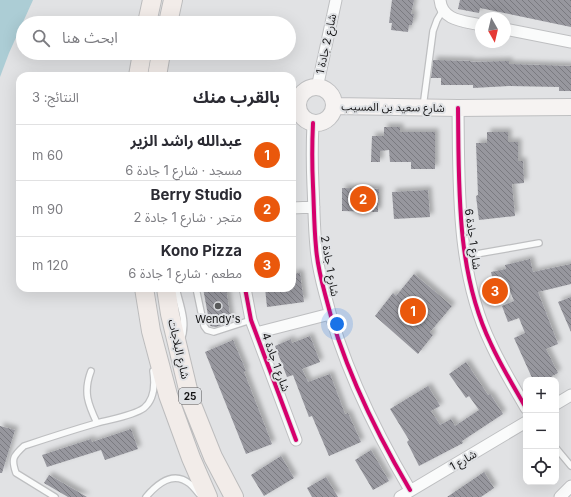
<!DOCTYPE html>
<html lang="ar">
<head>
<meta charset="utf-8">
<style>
	:root { --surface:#fff; --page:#f2f2f3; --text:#2b2b33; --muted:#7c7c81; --line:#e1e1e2; --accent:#ea580c }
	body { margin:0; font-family:Inter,"Noto Sans Arabic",sans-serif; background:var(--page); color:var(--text); direction:rtl }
	.controls { position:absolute; right:12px; bottom:12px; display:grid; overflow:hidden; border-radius:8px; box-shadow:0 4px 16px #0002 }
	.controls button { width:36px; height:36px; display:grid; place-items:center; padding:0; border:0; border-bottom:1px solid var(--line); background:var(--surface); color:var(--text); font:20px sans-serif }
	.compass { position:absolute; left:475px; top:12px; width:36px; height:36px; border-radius:50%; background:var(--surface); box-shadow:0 4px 16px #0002; rotate:172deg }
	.you { position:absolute; left:337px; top:324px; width:14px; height:14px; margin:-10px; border:3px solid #fff; border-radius:50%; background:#1a73e8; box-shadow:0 0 0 6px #1a73e833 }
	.badge { display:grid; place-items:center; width:26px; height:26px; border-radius:50%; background:var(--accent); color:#fff; font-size:13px; font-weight:700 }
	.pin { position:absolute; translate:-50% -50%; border:2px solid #fff; box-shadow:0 1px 4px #0006 }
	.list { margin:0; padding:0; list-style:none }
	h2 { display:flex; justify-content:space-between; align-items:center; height:52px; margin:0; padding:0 16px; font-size:17px }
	h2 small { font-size:13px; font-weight:400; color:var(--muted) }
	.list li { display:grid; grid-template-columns:26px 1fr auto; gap:12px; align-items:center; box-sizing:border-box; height:56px; padding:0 16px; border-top:1px solid var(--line) }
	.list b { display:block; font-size:15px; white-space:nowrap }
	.list p { margin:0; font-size:13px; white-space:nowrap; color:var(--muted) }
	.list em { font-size:13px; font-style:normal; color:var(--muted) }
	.icon { flex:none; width:22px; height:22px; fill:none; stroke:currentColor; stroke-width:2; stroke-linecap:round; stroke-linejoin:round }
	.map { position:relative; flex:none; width:571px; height:497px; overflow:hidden; direction:ltr }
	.search { position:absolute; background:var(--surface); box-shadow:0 4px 16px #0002; left:16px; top:16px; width:280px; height:44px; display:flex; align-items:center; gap:10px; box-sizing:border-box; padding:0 14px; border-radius:22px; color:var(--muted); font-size:15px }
	.panel { position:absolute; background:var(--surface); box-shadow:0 4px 16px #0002; left:16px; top:72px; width:280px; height:220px; border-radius:12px; direction:rtl }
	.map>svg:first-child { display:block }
</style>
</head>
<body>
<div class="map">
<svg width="571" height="497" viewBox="0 0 571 497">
	<defs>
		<pattern id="building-back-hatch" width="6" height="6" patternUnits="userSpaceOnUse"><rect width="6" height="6" fill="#97979e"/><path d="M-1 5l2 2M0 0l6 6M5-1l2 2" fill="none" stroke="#7a7a80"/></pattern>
		<filter id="shadow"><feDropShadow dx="3.5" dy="-3.5" stdDeviation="2" flood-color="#0004"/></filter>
	</defs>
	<rect width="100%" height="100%" fill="#e1e2e4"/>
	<!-- water -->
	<path fill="#accdd5" d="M 0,0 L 33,0 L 9,53 L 0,77 Z"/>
	<!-- building -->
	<path fill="url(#building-back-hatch)" filter="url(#shadow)" d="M 392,0 L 414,0 L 411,14 L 414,14 L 412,25 L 409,25 L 408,32 L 391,30 L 392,23 L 389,23 Z
		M 460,0 L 571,0 L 571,27 L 480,8 L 479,13 L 458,9 Z
		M 433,60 L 470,61 L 470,62 L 509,61 L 509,64 L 571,66 L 571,91 L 559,91 L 559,87 L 509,86 L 473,88 L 473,85 L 441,85 L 441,78 L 431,78 Z
		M 384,127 L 400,127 L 400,132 L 435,132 L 435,169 L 411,169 L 411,162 L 390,162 L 389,150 L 380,151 L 380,162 L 371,162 L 372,136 L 384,136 Z
		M 487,132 L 508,132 L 508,142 L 518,142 L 518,161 L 523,161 L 524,183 L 512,184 L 515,216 L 479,220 L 476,196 L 478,195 L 476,143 L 487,143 Z
		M 342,188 L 379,189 L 378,212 L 342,211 Z
		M 428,190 L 430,217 L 394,219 L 392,192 Z
		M 530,259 L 533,272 L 571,264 L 571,284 L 538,292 L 558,344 L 546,349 L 558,373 L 552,376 L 554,380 L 533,380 L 514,338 L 525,333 L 519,318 L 508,322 L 502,306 L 514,301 L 508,286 L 495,289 L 491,272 L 506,269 L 505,265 Z
		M 300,273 L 304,302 L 267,307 L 265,288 L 292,288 L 292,274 Z
		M 414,274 L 452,306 L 430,332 L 433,335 L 418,354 L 375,316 L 393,293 L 396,296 Z
		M 203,288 L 226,288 L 231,322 L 216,327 L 210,326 Z
		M 571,297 L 571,332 L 558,302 Z
		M 310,336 L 320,362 L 302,369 L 308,382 L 330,374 L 345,414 L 348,413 L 361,442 L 329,456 L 312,416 L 309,417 L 293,375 L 287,377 L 275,346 L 291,339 L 292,343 Z
		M 233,340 L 246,371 L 244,372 L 272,444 L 246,454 L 205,352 Z
		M 466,362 L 488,395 L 490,394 L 503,414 L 462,441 L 463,443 L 419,466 L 407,442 L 409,440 L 390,409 L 428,386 L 440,406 L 431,411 L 440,425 L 451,419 L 455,426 L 479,410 L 469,396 L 466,398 L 449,374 Z
		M 0,426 L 15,430 L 2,473 L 0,473 Z
		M 131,429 L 138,449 L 105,460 L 101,450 L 47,467 L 42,455 L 91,439 L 92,442 Z
		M 371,450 L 389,481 L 373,490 L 355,460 Z
		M 281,456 L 294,478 L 264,496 L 251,475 Z
		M 484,472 L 494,488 L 481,497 L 447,497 Z
		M 49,475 L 87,497 L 68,497 L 44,483 Z
		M 326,477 L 338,497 L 312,497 L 307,488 Z"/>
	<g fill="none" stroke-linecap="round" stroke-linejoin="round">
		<!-- lane casing -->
		<g stroke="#bebfc1" stroke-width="8">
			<path id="lane" d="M 423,107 L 433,31 L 437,20 L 443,10
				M 465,256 L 539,243
				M 176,288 C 180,305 188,323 181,340
				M 196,288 L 204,326 L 207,330 L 214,332 L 251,320
				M 91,371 C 83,392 88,404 97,423
				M 556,448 L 571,466
				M 55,497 L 16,473 C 11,459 13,456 24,446 C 48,438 73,430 97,423 C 111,419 133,416 144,408 C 155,399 155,384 153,371
				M 146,497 C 157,484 173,470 190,484 C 194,487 196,491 199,494"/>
		</g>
		<!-- street casing -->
		<g stroke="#bebfc1" stroke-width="13">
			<path id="street" d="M 440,0 C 442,21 464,21 481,25
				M 505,29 L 571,42
				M 317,88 L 336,0
				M 458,108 C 459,186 456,272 491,344 C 501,366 514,387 526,408
				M 313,123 C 312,144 312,165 313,186 C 314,206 314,227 316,247 C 317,263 321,279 325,294 C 342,364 374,429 410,490
				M 292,208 L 314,207
				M 245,288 L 251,320 L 296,440
				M 256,333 L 330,314
				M 556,404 L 571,395
				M 400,497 L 526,422
				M 560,497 L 571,486"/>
		</g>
		<!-- secondary casing -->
		<g stroke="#bebfc1" stroke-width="18">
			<path id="secondary" d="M298 105a18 18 0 1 1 36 0a18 18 0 1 1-36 0Z
				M 334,106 L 458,108 L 571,107"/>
		</g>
		<!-- primary casing -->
		<g stroke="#bcbcbd" stroke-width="20">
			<path id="primary" d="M 147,23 L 152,0
				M 168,23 L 173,0
				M 138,76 L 142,53
				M 157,76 L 161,53
				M 144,288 L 151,331 L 168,395 L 191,458 L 208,497
				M 166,288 L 170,314 L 191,402 L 213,457 L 234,497"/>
		</g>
		<!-- lane -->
		<use href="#lane" stroke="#fafbfb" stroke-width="5.5"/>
		<!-- street -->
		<use href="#street" stroke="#fafbfb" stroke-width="11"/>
		<!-- secondary -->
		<use href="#secondary" stroke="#f6f3f2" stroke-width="16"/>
		<!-- primary -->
		<use href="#primary" stroke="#f2ece9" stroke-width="18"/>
		<!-- cycleway casing -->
		<g stroke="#e0e2e5" stroke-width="6">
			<path id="cycleway" d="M 458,108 C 459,186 456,272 491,344 C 501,366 514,387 526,408
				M 313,123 C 312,144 312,165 313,186 C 314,206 314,227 316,247 C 317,263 321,279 325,294 C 342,364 374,429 410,490
				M 245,288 L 251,320 L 296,440"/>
		</g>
		<!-- cycleway -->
		<use href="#cycleway" stroke="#d6006c" stroke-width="4"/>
	</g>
	<!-- markers -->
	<circle fill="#5a5b5c" stroke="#e0e2e5" stroke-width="1.5" cx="218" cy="306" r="4"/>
	<g text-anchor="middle" stroke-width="4" stroke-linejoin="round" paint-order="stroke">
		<!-- shield labels -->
		<rect fill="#e0e2e5" stroke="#505052" stroke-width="1" x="179" y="388" width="22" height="16" rx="3"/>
		<g font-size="10" font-weight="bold" fill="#121213">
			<text x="190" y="400">25</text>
		</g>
		<!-- street labels -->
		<g font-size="11" fill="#121213" stroke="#e0e2e5">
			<text transform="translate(326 44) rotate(-78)" y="4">شارع 2 جادة 1</text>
			<text transform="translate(393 107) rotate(1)" y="4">شارع سعيد بن المسيب</text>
			<text transform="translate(473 239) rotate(82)" y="4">شارع 1 جادة 6</text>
			<text transform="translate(330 266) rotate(80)" y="4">شارع 1 جادة 2</text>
			<text transform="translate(179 349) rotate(77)" y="4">شارع البلاجات</text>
			<text transform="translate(276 362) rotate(70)" y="4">شارع 1 جادة 4</text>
			<text transform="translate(463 460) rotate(-30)" y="4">شارع 1</text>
		</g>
		<!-- poi labels -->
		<g font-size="11" fill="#121213" stroke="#e0e2e5">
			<text x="218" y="323">Wendy's</text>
		</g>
	</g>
</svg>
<div class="controls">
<button>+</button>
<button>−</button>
<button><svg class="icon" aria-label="locate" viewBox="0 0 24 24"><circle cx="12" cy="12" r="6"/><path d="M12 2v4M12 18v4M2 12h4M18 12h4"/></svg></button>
</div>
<svg class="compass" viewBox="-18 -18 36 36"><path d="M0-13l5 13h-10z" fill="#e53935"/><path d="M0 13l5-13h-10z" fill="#7c7c81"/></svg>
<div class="you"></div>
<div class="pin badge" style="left:413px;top:311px">1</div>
<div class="pin badge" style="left:363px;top:199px">2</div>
<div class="pin badge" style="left:495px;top:291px">3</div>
<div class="search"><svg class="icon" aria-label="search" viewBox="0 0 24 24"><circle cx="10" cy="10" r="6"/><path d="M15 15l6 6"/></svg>ابحث هنا</div>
<section class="panel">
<h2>بالقرب منك<small>النتائج: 3</small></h2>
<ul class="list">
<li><span class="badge">1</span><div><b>عبدالله راشد الزير</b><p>مسجد · شارع 1 جادة 6</p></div><em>60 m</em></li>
<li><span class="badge">2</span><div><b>Berry Studio</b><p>متجر · شارع 1 جادة 2</p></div><em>90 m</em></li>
<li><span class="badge">3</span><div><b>Kono Pizza</b><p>مطعم · شارع 1 جادة 6</p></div><em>120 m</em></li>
</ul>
</section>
</div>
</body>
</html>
